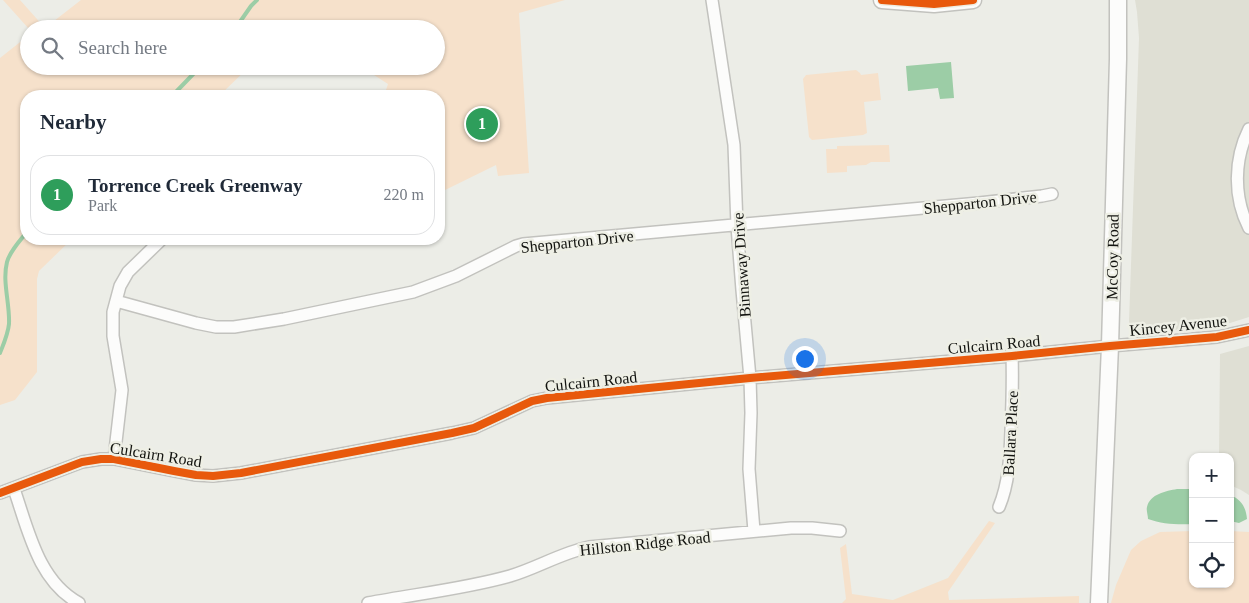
<!DOCTYPE html>
<html lang="en">
<head>
<meta charset="utf-8">
<style>
	:root { --surface:#fff; --page:#f6f6f7; --text:#1f2937; --muted:#747a83; --line:#e0e1e3; --accent:#5e5f5b }
	body { margin:0; font-family:Georgia,serif; background:var(--page); color:var(--text) }
	.controls { position:absolute; right:15px; bottom:15px; display:grid; overflow:hidden; border-radius:10px; box-shadow:0 1px 4px #0004 }
	.controls button { width:45px; height:45px; display:grid; place-items:center; padding:0; border:0; border-bottom:1px solid var(--line); background:var(--surface); color:var(--text); font:25px sans-serif }
	.you { position:absolute; left:804px; top:358px; width:18px; height:18px; margin:-12px; border:4px solid #fff; border-radius:50%; background:#1a73e8; box-shadow:0 0 0 8px #1a73e833 }
	.badge { display:grid; place-items:center; width:32px; height:32px; border-radius:50%; background:var(--accent); color:#fff; font-size:16px; font-weight:700 }
	.pin { position:absolute; translate:-50% -50%; border:2px solid #fff; box-shadow:0 1px 5px #0006 }
	.list { margin:0; padding:0; list-style:none }
	h2 { display:flex; justify-content:space-between; align-items:center; height:65px; margin:0; padding:0 20px; font-size:21px }
	h2 small { font-size:16px; font-weight:400; color:var(--muted) }
	.list li { display:grid; grid-template-columns:32px 1fr auto; gap:15px; align-items:center; box-sizing:border-box; height:80px; margin:0 10px 10px; padding:0 10px; border:1px solid var(--line); border-radius:20px }
	.list b { display:block; font-size:19px; white-space:nowrap }
	.list p { margin:0; font-size:16px; white-space:nowrap; color:var(--muted) }
	.list em { font-size:16px; font-style:normal; color:var(--muted) }
	.icon { flex:none; width:28px; height:28px; fill:none; stroke:currentColor; stroke-width:2; stroke-linecap:round; stroke-linejoin:round }
	.map { position:relative; flex:none; width:1249px; height:603px; overflow:hidden }
	.search { position:absolute; background:var(--surface); box-shadow:0 1px 4px #0004; left:20px; top:20px; width:425px; height:55px; display:flex; align-items:center; gap:12px; box-sizing:border-box; padding:0 18px; border-radius:28px; color:var(--muted); font-size:19px }
	.panel { position:absolute; background:var(--surface); box-shadow:0 1px 4px #0004; left:20px; top:90px; width:425px; height:155px; border-radius:20px }
	.map>svg:first-child { display:block }
</style>
</head>
<body>
<div class="map">
<svg width="1249" height="603" viewBox="0 0 1249 603">
	<rect width="100%" height="100%" fill="#ecede7"/>
	<!-- built -->
	<path fill="#dfdfd4" d="M 1135,0 L 1249,0 L 1249,317 L 1230,323 L 1159,332 L 1133,330 L 1129,322 L 1139,38 L 1137,12 Z
		M 1249,346 L 1249,495 L 1241,490 L 1230,485 L 1230,457 L 1219,457 L 1220,354 Z"/>
	<!-- green -->
	<path fill="#f6e1cb" d="M 3,0 L 20,0 L 45,28 L 81,0 L 565,0 L 519,13 L 529,173 L 498,176 L 496,165 L 439,193 L 439,96 L 384,96 L 388,84 L 360,66 L 436,66 L 436,29 L 302,29 L 294,23 L 288,29 L 29,29 Z
		M 29,35 L 29,66 L 250,66 L 219,96 L 26,96 L 26,239 L 72,239 L 39,271 L 37,279 L 37,372 L 15,400 L 0,405 L 0,58 Z
		M 856,70 L 860,73 L 861,75 L 878,73 L 881,100 L 864,102 L 867,133 L 863,135 L 812,140 L 809,137 L 803,79 L 806,75 Z
		M 889,145 L 890,162 L 871,162 L 866,165 L 847,166 L 847,172 L 827,173 L 826,149 L 837,149 L 837,146 Z
		M 989,521 L 995,523 L 948,592 L 949,600 L 1079,596 L 1079,603 L 842,603 L 846,599 L 840,548 L 846,544 L 852,594 L 893,600 L 948,578 Z
		M 1193,531 L 1193,584 L 1230,584 L 1230,531 L 1249,532 L 1249,603 L 1111,603 L 1116,585 L 1131,550 L 1141,541 L 1160,532 Z"/>
	<!-- water -->
	<path fill="#9ccda6" d="M 951,62 L 954,98 L 940,99 L 938,88 L 908,91 L 906,66 Z
		M 1177,489 L 1193,489 L 1193,524 C 1178,525 1162,524 1148,519 C 1148,515 1146,510 1147,507 C 1150,494 1166,491 1177,489 Z
		M 1230,495 C 1241,499 1246,507 1247,519 L 1239,523 L 1230,521 Z"/>
	<g fill="none" stroke-linecap="round" stroke-linejoin="round">
		<!-- stream -->
		<path stroke="#9ccda6" stroke-width="4" d="M 235,29 L 251,6 L 257,0
			M 172,96 L 201,66
			M 0,353 C 4,343 8,334 9,324 C 10,303 2,282 7,262 C 10,251 19,242 26,233"/>
		<!-- street casing -->
		<g stroke="#c2c2be" stroke-width="14">
			<path id="street" d="M 712,0 L 734,145 L 737,226 L 742,290 L 750,378 L 751,413 L 749,469 L 754,531
				M 1249,129 C 1234,159 1233,197 1249,228
				M 116,301 L 196,323 L 216,327 L 234,327 L 284,319 L 413,292 L 456,276 L 516,246 L 523,244 L 979,203 L 1042,196 L 1052,194
				M 114,459 L 122,390 L 113,336 L 113,312 L 120,286 L 128,272 L 162,239
				M 14,489 C 28,529 38,581 79,603
				M 0,493 L 82,462 L 101,459 L 114,459 L 174,471 L 196,475 L 213,476 L 241,473 L 452,433 L 474,428 L 532,401 L 547,398 L 750,378 L 1012,356 L 1110,346 L 1217,337 L 1249,330
				M 999,507 C 1009,483 1010,457 1011,431 C 1012,406 1013,381 1012,356
				M 368,603 C 415,594 464,589 510,576 C 537,568 561,553 589,547 L 791,528 L 812,528 L 840,531"/>
		</g>
		<!-- secondary casing -->
		<g stroke="#c2c2be" stroke-width="19">
			<path id="secondary" d="M 882,0 L 934,4 L 973,0
				M 1099,603 L 1110,346 L 1118,59 L 1118,0"/>
		</g>
		<!-- street -->
		<use href="#street" stroke="#fcfcfb" stroke-width="11"/>
		<!-- secondary -->
		<use href="#secondary" stroke="#fcfcfb" stroke-width="16"/>
		<!-- cycleway casing -->
		<g stroke="#eeefe5" stroke-width="11">
			<path id="cycleway" d="M 882,0 L 934,4 L 973,0
				M 0,493 L 82,462 L 101,459 L 114,459 L 174,471 L 196,475 L 213,476 L 241,473 L 452,433 L 474,428 L 532,401 L 547,398 L 750,378 L 1012,356 L 1110,346 L 1217,337 L 1249,330"/>
		</g>
		<!-- cycleway -->
		<use href="#cycleway" stroke="#e8590c" stroke-width="8"/>
	</g>
	<g text-anchor="middle" stroke-width="5" stroke-linejoin="round" paint-order="stroke">
		<!-- street labels -->
		<g font-size="16" fill="#12130f" stroke="#eeefe5">
			<text transform="translate(980 202) rotate(-6)" y="6">Shepparton Drive</text>
			<text transform="translate(577 241) rotate(-6)" y="6">Shepparton Drive</text>
			<text transform="translate(1112 257) rotate(-89)" y="6">McCoy Road</text>
			<text transform="translate(741 265) rotate(-94)" y="6">Binnaway Drive</text>
			<text transform="translate(1178 325) rotate(-6)" y="6">Kincey Avenue</text>
			<text transform="translate(994 344) rotate(-5)" y="6">Culcairn Road</text>
			<text transform="translate(591 381) rotate(-6)" y="6">Culcairn Road</text>
			<text transform="translate(1010 433) rotate(-87)" y="6">Ballara Place</text>
			<text transform="translate(156 454) rotate(9)" y="6">Culcairn Road</text>
			<text transform="translate(645 543) rotate(-6)" y="6">Hillston Ridge Road</text>
		</g>
	</g>
</svg>
<div class="controls">
<button>+</button>
<button>−</button>
<button><svg class="icon" aria-label="locate" viewBox="0 0 24 24"><circle cx="12" cy="12" r="6"/><path d="M12 2v4M12 18v4M2 12h4M18 12h4"/></svg></button>
</div>
<div class="you"></div>
<div class="pin badge" style="left:482px;top:124px;background:#2e9e5b">1</div>
<div class="search"><svg class="icon" aria-label="search" viewBox="0 0 24 24"><circle cx="10" cy="10" r="6"/><path d="M15 15l6 6"/></svg>Search here</div>
<section class="panel">
<h2>Nearby<small></small></h2>
<ul class="list">
<li><span class="badge" style="background:#2e9e5b">1</span><div><b>Torrence Creek Greenway</b><p>Park</p></div><em>220 m</em></li>
</ul>
</section>
</div>
</body>
</html>
